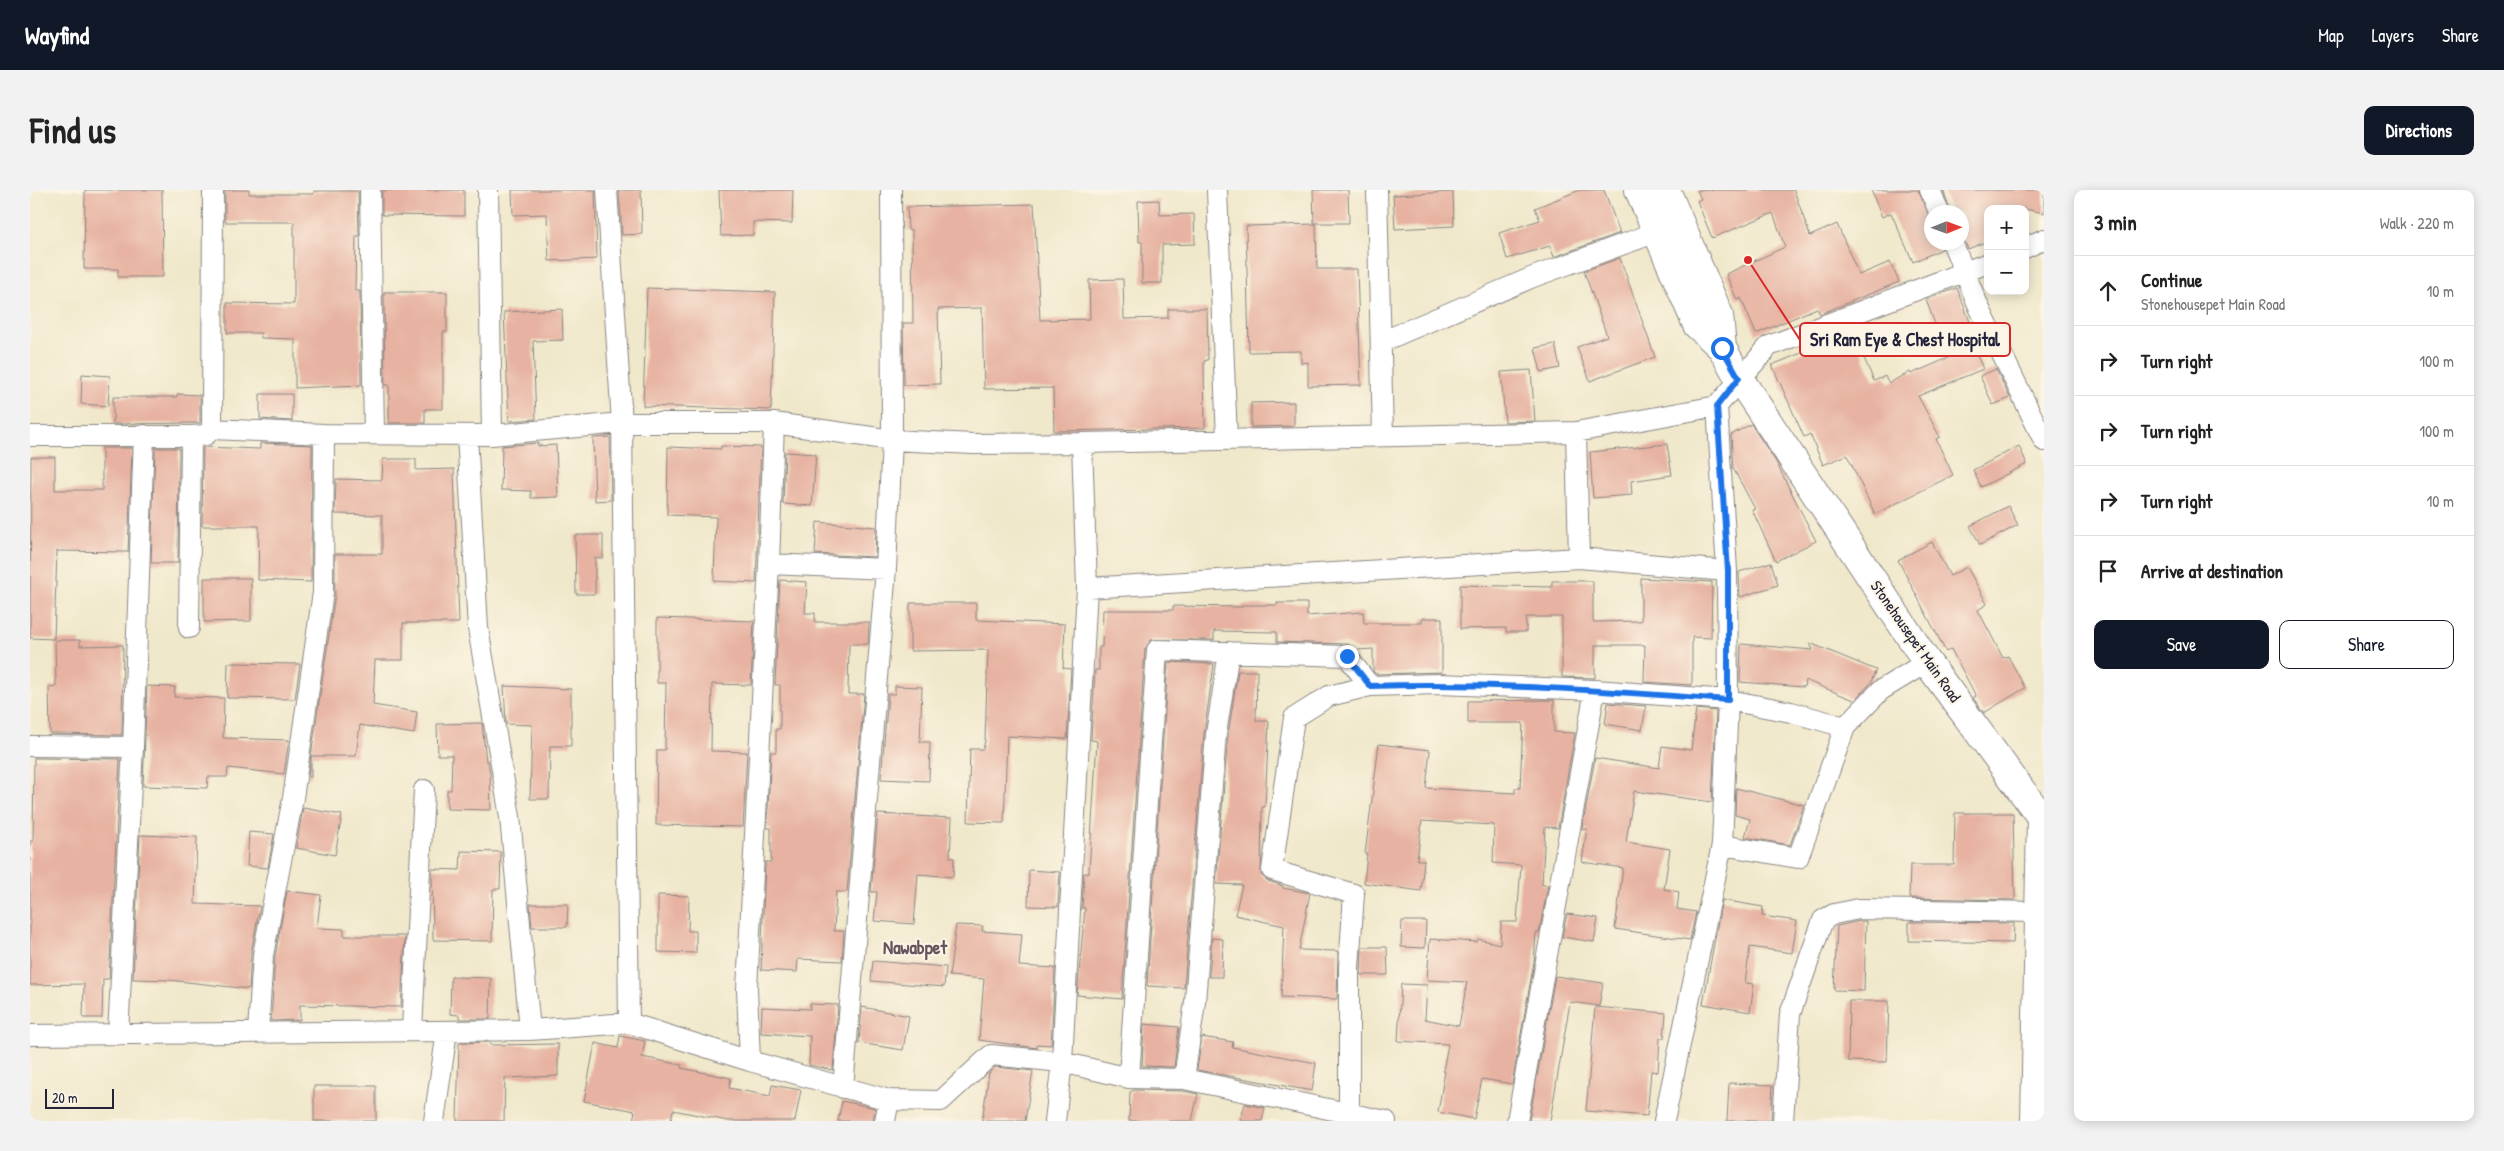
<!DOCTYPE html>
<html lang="en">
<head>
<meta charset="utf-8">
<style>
	:root { --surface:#fff; --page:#f2f2f2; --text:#222; --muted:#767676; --line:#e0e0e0; --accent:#111827 }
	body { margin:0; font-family:"Patrick Hand",sans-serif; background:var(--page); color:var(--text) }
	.controls { position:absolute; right:15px; top:15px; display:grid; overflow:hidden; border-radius:10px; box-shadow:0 2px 12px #0003 }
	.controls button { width:45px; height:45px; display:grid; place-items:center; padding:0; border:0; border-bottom:1px solid var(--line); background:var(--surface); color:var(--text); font:25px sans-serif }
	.compass { position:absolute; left:1894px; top:15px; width:45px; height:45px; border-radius:50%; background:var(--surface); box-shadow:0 2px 12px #0003; rotate:89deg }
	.scale { position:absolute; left:15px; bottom:12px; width:69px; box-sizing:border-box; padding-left:5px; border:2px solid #22223b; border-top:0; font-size:14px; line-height:18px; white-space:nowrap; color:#22223b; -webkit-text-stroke:4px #fcf5e5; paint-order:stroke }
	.stop { position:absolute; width:15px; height:15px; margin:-11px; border:4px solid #1a73e8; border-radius:50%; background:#fff }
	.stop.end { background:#1a73e8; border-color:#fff; box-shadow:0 1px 5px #0008 }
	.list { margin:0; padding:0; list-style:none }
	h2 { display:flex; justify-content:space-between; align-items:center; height:65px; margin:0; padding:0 20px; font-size:21px }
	h2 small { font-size:16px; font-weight:400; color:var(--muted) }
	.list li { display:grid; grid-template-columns:32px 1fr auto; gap:15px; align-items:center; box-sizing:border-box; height:70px; padding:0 20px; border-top:1px solid var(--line) }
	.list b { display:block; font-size:19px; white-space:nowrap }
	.list p { margin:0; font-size:16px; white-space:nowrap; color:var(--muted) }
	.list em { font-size:16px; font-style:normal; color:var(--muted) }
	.actions { display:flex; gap:10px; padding:15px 20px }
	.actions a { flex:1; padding:11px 0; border:1px solid var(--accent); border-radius:10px; text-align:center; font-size:18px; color:var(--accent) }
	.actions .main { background:var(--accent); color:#fff }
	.icon { flex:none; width:28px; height:28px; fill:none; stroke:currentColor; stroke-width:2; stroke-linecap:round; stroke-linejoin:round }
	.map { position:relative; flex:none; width:2014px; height:931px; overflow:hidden; border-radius:10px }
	header { display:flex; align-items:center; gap:30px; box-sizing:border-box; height:70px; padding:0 25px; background:var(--accent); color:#fff }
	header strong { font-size:24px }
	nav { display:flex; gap:28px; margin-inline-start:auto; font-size:18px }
	.intro { display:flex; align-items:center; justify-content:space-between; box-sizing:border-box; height:120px; padding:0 30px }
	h1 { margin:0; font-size:35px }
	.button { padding:12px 22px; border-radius:10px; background:var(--accent); color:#fff; font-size:18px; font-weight:700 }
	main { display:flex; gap:30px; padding:0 30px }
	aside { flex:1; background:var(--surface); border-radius:10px; box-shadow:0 2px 12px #0003 }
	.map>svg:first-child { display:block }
</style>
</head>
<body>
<header>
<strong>Wayfind</strong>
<nav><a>Map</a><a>Layers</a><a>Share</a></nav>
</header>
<div class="intro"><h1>Find us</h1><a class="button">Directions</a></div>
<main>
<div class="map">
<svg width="2014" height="931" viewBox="0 0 2014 931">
	<rect width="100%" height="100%" fill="#fcf5e5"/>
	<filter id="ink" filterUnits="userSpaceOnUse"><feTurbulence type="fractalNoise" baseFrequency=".02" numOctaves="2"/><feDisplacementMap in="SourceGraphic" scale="10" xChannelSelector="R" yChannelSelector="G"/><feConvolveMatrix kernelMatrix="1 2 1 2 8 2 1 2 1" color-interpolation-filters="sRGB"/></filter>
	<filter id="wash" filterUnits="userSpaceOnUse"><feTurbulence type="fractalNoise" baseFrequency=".0096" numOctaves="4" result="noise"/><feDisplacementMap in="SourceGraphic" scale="20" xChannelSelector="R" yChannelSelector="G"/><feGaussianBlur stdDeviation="1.12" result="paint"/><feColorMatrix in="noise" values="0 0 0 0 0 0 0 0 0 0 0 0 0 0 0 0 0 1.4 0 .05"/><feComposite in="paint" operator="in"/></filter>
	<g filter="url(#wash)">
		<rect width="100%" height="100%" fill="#f0e8cb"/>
		<g id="blocks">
			<!-- building -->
			<path fill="#e7b2a1" d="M 55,0 L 132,0 L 133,87 L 88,87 L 88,79 L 54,79 Z
				M 195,0 L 219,0 L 219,4 L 284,4 L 284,1 L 328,1 L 329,46 L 326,46 L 325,101 L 330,101 L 331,195 L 265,198 L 265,149 L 231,148 L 231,143 L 197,143 L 197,113 L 264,114 L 264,32 L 195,32 Z
				M 366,0 L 434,0 L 434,26 L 352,25 L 352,1 Z
				M 482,0 L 565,0 L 567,69 L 519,71 L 517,24 L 483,25 Z
				M 589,0 L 611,0 L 612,44 L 592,45 Z
				M 689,0 L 763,0 L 762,33 L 723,32 L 723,45 L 691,46 Z
				M 1283,0 L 1318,0 L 1319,33 L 1284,33 Z
				M 1550,0 L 1574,0 L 1590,43 L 1524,67 L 1520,56 L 1477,69 L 1469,43 L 1510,30 L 1505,18 Z
				M 1667,0 L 1764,0 L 1780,46 L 1807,34 L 1829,85 L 1860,72 L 1869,92 L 1790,124 L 1787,118 L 1726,144 L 1711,108 L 1707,110 L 1696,84 L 1755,57 L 1743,23 L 1682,48 L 1667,11 L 1671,9 Z
				M 1841,0 L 1888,0 L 1902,31 L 1902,52 L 1910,52 L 1912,59 L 1883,72 L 1861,23 L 1852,27 Z
				M 1913,0 L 2014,0 L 2014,23 L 1995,19 L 1958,19 L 1958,51 L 1938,59 L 1932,45 L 1932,22 L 1921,22 Z
				M 1423,2 L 1424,36 L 1365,39 L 1363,5 Z
				M 1129,10 L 1130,25 L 1164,24 L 1165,54 L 1132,55 L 1132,93 L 1112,93 L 1112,52 L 1109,52 L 1108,11 Z
				M 1004,14 L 1010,130 L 1060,129 L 1059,90 L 1093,89 L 1094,129 L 1138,128 L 1138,119 L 1177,119 L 1178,170 L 1174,171 L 1175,238 L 1024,241 L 1023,198 L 954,199 L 952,118 L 908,119 L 910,194 L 874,195 L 873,133 L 883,133 L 882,40 L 878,40 L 877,17 Z
				M 1286,34 L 1287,79 L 1327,79 L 1331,195 L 1278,196 L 1278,172 L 1271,173 L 1271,161 L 1219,162 L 1216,36 Z
				M 1590,68 L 1625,167 L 1560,191 L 1547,157 L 1577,146 L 1554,81 Z
				M 617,98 L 745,102 L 741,220 L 613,216 Z
				M 1927,98 L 1945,145 L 1939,148 L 1953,179 L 1888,206 L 1910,247 L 1906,249 L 1923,285 L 1845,324 L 1817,265 L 1793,275 L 1780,244 L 1774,247 L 1742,175 L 1801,151 L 1799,146 L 1821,138 L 1844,191 L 1855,186 L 1859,193 L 1880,182 L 1881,184 L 1918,168 L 1896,110 Z
				M 354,102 L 417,102 L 417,142 L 413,142 L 413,219 L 395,219 L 395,233 L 359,233 L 359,195 L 355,195 Z
				M 532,119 L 533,150 L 503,151 L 506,229 L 479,231 L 474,122 Z
				M 1525,154 L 1530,178 L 1511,182 L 1505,158 Z
				M 1966,179 L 1980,208 L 1963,215 L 1950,186 Z
				M 1501,180 L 1505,231 L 1475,232 L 1471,182 Z
				M 52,184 L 80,186 L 78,216 L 51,214 Z
				M 147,204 L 170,205 L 170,233 L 83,234 L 83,207 L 147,207 Z
				M 230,204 L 262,204 L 262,231 L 230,229 Z
				M 1264,212 L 1264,236 L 1221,237 L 1221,213 Z
				M 1721,234 L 1746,272 L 1786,351 L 1746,371 L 1722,320 L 1725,319 L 1703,278 L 1701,245 Z
				M 580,247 L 581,310 L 565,311 L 563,248 Z
				M 230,253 L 282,255 L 281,392 L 228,390 L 229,336 L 172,336 L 173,257 L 230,259 Z
				M 508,253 L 508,256 L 526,255 L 528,307 L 501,308 L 501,301 L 471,300 L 472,256 Z
				M 1637,254 L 1642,285 L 1601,291 L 1602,305 L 1563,308 L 1560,262 Z
				M 691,256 L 731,257 L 726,393 L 684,391 L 686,327 L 637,325 L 638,257 L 691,259 Z
				M 1989,256 L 1997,274 L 1951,297 L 1943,280 Z
				M 72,258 L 102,258 L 98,362 L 27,361 L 24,449 L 0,448 L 1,267 L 25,267 L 25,300 L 72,300 Z
				M 125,258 L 149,258 L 148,373 L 121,373 Z
				M 755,262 L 786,264 L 782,316 L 753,314 Z
				M 353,269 L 386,269 L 386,280 L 424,279 L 429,433 L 373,433 L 373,470 L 345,470 L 343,515 L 387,522 L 384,544 L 330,535 L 326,566 L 281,566 L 281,587 L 278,587 L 305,404 L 305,364 L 352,364 L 352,325 L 305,324 L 306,289 L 352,290 Z
				M 1978,316 L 1988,335 L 1950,355 L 1940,336 Z
				M 787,332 L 846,337 L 845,367 L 785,364 Z
				M 545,345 L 573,345 L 573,368 L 565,368 L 565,404 L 546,404 Z
				M 1902,352 L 1920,386 L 1937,377 L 1957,414 L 1948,420 L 1973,468 L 1978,466 L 1995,498 L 1954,523 L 1943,508 L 1946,506 L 1921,459 L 1916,462 L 1868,370 Z
				M 1741,372 L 1748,395 L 1710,407 L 1709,382 Z
				M 174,388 L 221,388 L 221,431 L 174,432 Z
				M 1611,388 L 1682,392 L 1681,448 L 1662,447 L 1662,495 L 1614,492 L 1615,455 L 1565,455 L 1565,488 L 1532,487 L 1532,427 L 1496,427 L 1496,442 L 1476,442 L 1476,438 L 1430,439 L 1430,395 L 1522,397 L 1522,391 L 1563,391 L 1563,432 L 1611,431 Z
				M 750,390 L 777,392 L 775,423 L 785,423 L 785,432 L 839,432 L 838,454 L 819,454 L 818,504 L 834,504 L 817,702 L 806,702 L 804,741 L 814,741 L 812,771 L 768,769 L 767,782 L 731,780 L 735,672 L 741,672 L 741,638 L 737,638 L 741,562 L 746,562 L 746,539 L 750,539 L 750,495 L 745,495 Z
				M 880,413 L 946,413 L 946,430 L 1035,434 L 1033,478 L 1041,479 L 1037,549 L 977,546 L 974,633 L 938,632 L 940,559 L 953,559 L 955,551 L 958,460 L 880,461 Z
				M 1247,413 L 1277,413 L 1277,426 L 1333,422 L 1334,433 L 1392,433 L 1392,428 L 1412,428 L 1412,482 L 1346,484 L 1343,481 L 1343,459 L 1327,460 L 1317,454 L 1247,452 L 1247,442 L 1184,441 L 1184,450 L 1121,450 L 1115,459 L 1092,809 L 1047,805 L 1055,718 L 1052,718 L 1054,683 L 1059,683 L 1067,551 L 1061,550 L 1065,480 L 1069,480 L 1069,457 L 1072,457 L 1073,420 L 1143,420 L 1143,416 L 1212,417 L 1212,415 L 1247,415 Z
				M 627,428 L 724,431 L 721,495 L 682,494 L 681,561 L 717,562 L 713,637 L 626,635 L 627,560 L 635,560 L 636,493 L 627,493 Z
				M 25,450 L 50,450 L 50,456 L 93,455 L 92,545 L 20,544 L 19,497 L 26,496 Z
				M 1780,453 L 1846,480 L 1840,494 L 1824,510 L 1775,490 L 1774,497 L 1710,492 L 1711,454 L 1783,460 Z
				M 1138,472 L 1184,474 L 1174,543 L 1154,798 L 1117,796 Z
				M 198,473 L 270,474 L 265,509 L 197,508 Z
				M 1208,481 L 1227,481 L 1226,531 L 1239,531 L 1235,617 L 1232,617 L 1231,685 L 1238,691 L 1253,696 L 1253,698 L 1280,703 L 1269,760 L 1308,761 L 1307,809 L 1251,807 L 1254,736 L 1205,725 L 1212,695 L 1186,694 L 1198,545 Z
				M 117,496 L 145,497 L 144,507 L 194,508 L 193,548 L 259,550 L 254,584 L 198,578 L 197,587 L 178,587 L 177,598 L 113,596 Z
				M 474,496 L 541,499 L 541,556 L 520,556 L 519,609 L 500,609 L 502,535 L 476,534 Z
				M 865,496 L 892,497 L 890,552 L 900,552 L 899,591 L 851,589 L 858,504 L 865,504 Z
				M 1524,510 L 1524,542 L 1545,543 L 1528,638 L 1515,637 L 1512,695 L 1518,695 L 1509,743 L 1506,743 L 1504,772 L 1482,894 L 1452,889 L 1444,929 L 1408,922 L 1415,881 L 1413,881 L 1418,854 L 1368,851 L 1371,794 L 1397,795 L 1395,829 L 1429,836 L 1437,792 L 1397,790 L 1400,749 L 1447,752 L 1448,749 L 1470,754 L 1471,732 L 1487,732 L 1491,675 L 1463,673 L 1464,635 L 1392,631 L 1387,670 L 1394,670 L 1391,701 L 1334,693 L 1337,664 L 1335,664 L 1349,554 L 1400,560 L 1396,598 L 1485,603 L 1485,598 L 1490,598 L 1493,533 L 1438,533 L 1438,511 Z
				M 1578,513 L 1616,516 L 1612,540 L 1575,534 Z
				M 1666,519 L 1686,521 L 1682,612 L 1604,601 L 1596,652 L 1640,659 L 1634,699 L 1649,702 L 1647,719 L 1666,722 L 1660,750 L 1585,739 L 1593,678 L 1552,672 L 1557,639 L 1552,639 L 1565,568 L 1629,578 L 1632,556 L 1661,560 Z
				M 452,533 L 456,571 L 458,571 L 460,583 L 461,620 L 417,619 L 417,600 L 421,600 L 422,565 L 408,565 L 407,534 Z
				M 4,568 L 90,569 L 79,789 L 73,789 L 72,828 L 53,828 L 54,794 L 0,795 L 0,651 L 3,651 Z
				M 1706,598 L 1774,615 L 1760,655 L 1715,647 L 1720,629 L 1705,625 Z
				M 273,618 L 312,625 L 305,665 L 266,658 Z
				M 1925,623 L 1983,623 L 1985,710 L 1879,708 L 1880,675 L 1924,675 Z
				M 848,624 L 922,628 L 920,667 L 924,668 L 923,687 L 888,684 L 884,734 L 844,731 L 847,702 L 841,702 Z
				M 219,642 L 244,644 L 238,678 L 217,676 Z
				M 110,645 L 167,647 L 165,714 L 230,716 L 221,763 L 219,799 L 139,790 L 103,789 Z
				M 431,661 L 471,662 L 470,699 L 463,699 L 462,751 L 403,750 L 402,679 L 430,680 Z
				M 999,680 L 1030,682 L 1028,717 L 998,716 Z
				M 257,701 L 291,705 L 287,738 L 314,739 L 314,746 L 375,746 L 371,817 L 270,815 L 270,830 L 241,831 L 245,766 Z
				M 628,705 L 659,706 L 658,741 L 666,741 L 666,763 L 628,762 Z
				M 1692,710 L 1733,717 L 1732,726 L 1767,731 L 1762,763 L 1720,757 L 1715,793 L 1724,794 L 1720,822 L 1673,814 Z
				M 500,714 L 538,714 L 537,737 L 502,737 Z
				M 1537,724 L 1568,728 L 1564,752 L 1532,747 Z
				M 1372,731 L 1396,731 L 1395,758 L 1371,757 Z
				M 1830,731 L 1836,731 L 1834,801 L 1804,800 L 1807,736 Z
				M 1879,732 L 1984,733 L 1983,753 L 1879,751 Z
				M 926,735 L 953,736 L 952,741 L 992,744 L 989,776 L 1025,778 L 1021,855 L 1007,854 L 1007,858 L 949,850 L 954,789 L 919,786 Z
				M 1182,748 L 1193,749 L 1192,787 L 1179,787 Z
				M 1332,757 L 1357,757 L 1358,785 L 1331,785 Z
				M 843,771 L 916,777 L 914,797 L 841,791 Z
				M 1525,786 L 1573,793 L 1569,816 L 1540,812 L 1520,931 L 1499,931 Z
				M 421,787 L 461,788 L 460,829 L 429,829 L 429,825 L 420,824 Z
				M 1819,811 L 1859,811 L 1857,872 L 1818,871 Z
				M 780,814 L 808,815 L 803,880 L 779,875 L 780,846 L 731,843 L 732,817 L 780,819 Z
				M 832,817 L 879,826 L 873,860 L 829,853 Z
				M 1565,817 L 1636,823 L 1634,848 L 1630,848 L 1628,882 L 1621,881 L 1617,926 L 1556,921 Z
				M 1114,834 L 1149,837 L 1144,877 L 1112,876 Z
				M 590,846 L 615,851 L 612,867 L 652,875 L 651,878 L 701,888 L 699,898 L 740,906 L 742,895 L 771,900 L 765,931 L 698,931 L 643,920 L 641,931 L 603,931 L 605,921 L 554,911 L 565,853 L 588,858 Z
				M 1172,847 L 1203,852 L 1202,857 L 1286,873 L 1282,901 L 1167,880 Z
				M 460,852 L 460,855 L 528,854 L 528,886 L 475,888 L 474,931 L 427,931 L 429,853 Z
				M 965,877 L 1003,881 L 995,931 L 952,931 L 959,883 Z
				M 1699,893 L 1743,895 L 1741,931 L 1697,931 Z
				M 284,896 L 346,896 L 346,931 L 284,931 Z
				M 1104,900 L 1153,901 L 1168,904 L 1162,931 L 1099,931 L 1100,902 Z
				M 812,911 L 845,918 L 843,931 L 808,931 Z
				M 1215,914 L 1235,918 L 1232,931 L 1210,931 Z"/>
		</g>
	</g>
	<g filter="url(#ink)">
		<use href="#blocks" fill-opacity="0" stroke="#898583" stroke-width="1"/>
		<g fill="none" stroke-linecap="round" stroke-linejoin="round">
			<!-- minor casing -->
			<g stroke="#898583" stroke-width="22">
				<path id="minor" d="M 340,0 L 344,243
					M 458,0 L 462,245
					M 577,0 L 592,233 L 599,833
					M 1187,0 L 1197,250
					M 1347,0 L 1353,246
					M 1900,0 L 1909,22
					M 1922,52 L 1949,117 L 2014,251
					M 1995,58 L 2014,49
					M 1351,152 L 1503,87 L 1627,42
					M 182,239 L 294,244 L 462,245 L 592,233 L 744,233 L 862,250 L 943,254 L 1052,253 L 1546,242 L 1687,216
					M 1546,242 L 1549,368 L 1697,381
					M 437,245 L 448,438 L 480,627 L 500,840
					M 0,246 L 161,246 L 176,245 L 182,239 L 183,0
					M 1052,253 L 1057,398
					M 739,374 L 744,233
					M 159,438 L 161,246
					M 0,556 L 103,557
					M 1692,655 L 1768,668 L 1815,537 L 1851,500 L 1897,472
					M 382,840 L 394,600
					M 228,842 L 233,765 L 263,608 L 293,402 L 294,244
					M 0,845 L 500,840 L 599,833 L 720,871 L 859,910 L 911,911 L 961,865 L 1032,872 L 1099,888 L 1154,889 L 1356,931
					M 88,845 L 103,557 L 114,245
					M 720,871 L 717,799 L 739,374 L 856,379
					M 1099,888 L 1127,460 L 1317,466 L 1340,496
					M 1154,889 L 1165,812 L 1186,544 L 1199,462
					M 813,898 L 856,379 L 862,250 L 861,0
					M 404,931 L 417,841
					M 855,931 L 859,910
					M 1025,931 L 1032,872 L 1057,398 L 1549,368
					M 1319,931 L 1319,777 L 1324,704 L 1242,680 L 1264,528 L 1299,506 L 1340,496 L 1408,494 L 1565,500 L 1698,510 L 1761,522 L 1815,537
					M 1487,931 L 1565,500
					M 1634,931 L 1692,655 L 1698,510 L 1697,381 L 1687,216 L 1739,156 L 1958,73
					M 1753,931 L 1760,824 L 1793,730 L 1804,724 L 1829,719 L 2009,722"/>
			</g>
			<!-- secondary casing -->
			<g stroke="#898583" stroke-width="30">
				<path id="secondary" d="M 1609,0 L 1667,135 L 1692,158
					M 1636,0 L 1689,125 L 1692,158 L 1709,188 L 1897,472 L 2011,627 L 2005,931"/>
			</g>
			<!-- minor -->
			<use href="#minor" stroke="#fff" stroke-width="20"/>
			<!-- secondary -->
			<use href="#secondary" stroke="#fff" stroke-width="28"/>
		</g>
	</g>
	<g fill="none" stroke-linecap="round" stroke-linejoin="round" filter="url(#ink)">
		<!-- route -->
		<path stroke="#1a73e8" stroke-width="6" d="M 1317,466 L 1340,496 C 1459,492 1579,501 1698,510 L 1698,381 L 1687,216 L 1709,188 L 1692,158"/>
	</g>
	<g text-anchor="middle" stroke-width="4" stroke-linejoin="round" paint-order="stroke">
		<!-- street labels -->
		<g font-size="16" fill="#22223b" stroke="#fcf5e5">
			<text transform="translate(1886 451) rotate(55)" y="6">Stonehousepet Main Road</text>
		</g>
		<!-- quarter labels -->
		<g font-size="19" font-weight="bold" fill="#67545f" stroke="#fcf5e5">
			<text x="885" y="764">Nawabpet</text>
		</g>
	</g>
	<!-- callouts -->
	<path fill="none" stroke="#d62828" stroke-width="2" d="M1718 70L1770 150"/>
	<circle fill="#d62828" stroke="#fcf5e5" stroke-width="2" cx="1718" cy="70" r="5"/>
	<rect fill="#fcf5e5" stroke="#d62828" stroke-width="2" x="1770" y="133" width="210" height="33" rx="5"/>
	<g font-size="18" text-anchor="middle" font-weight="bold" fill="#22223b">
		<text x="1875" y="156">Sri Ram Eye &amp; Chest Hospital</text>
	</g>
</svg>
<div class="controls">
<button>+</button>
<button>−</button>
</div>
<svg class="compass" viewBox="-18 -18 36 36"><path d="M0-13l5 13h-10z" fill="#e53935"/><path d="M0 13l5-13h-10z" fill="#767676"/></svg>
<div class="scale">20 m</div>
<div class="stop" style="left:1692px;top:158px"></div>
<div class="stop end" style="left:1317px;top:466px"></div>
</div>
<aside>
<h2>3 min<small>Walk · 220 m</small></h2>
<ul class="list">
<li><svg class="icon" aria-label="ahead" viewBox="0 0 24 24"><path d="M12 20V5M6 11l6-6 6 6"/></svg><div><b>Continue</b><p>Stonehousepet Main Road</p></div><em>10 m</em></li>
<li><svg class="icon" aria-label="right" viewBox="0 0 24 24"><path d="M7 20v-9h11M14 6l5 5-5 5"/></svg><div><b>Turn right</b></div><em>100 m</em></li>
<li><svg class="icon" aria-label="right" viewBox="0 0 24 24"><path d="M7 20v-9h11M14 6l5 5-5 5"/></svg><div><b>Turn right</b></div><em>100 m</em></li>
<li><svg class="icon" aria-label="right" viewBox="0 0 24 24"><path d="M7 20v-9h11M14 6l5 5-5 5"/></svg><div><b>Turn right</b></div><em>10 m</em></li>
<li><svg class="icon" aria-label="arrive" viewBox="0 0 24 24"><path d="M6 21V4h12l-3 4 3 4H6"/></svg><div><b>Arrive at destination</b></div></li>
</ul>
<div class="actions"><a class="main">Save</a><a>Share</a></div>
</aside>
</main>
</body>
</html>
